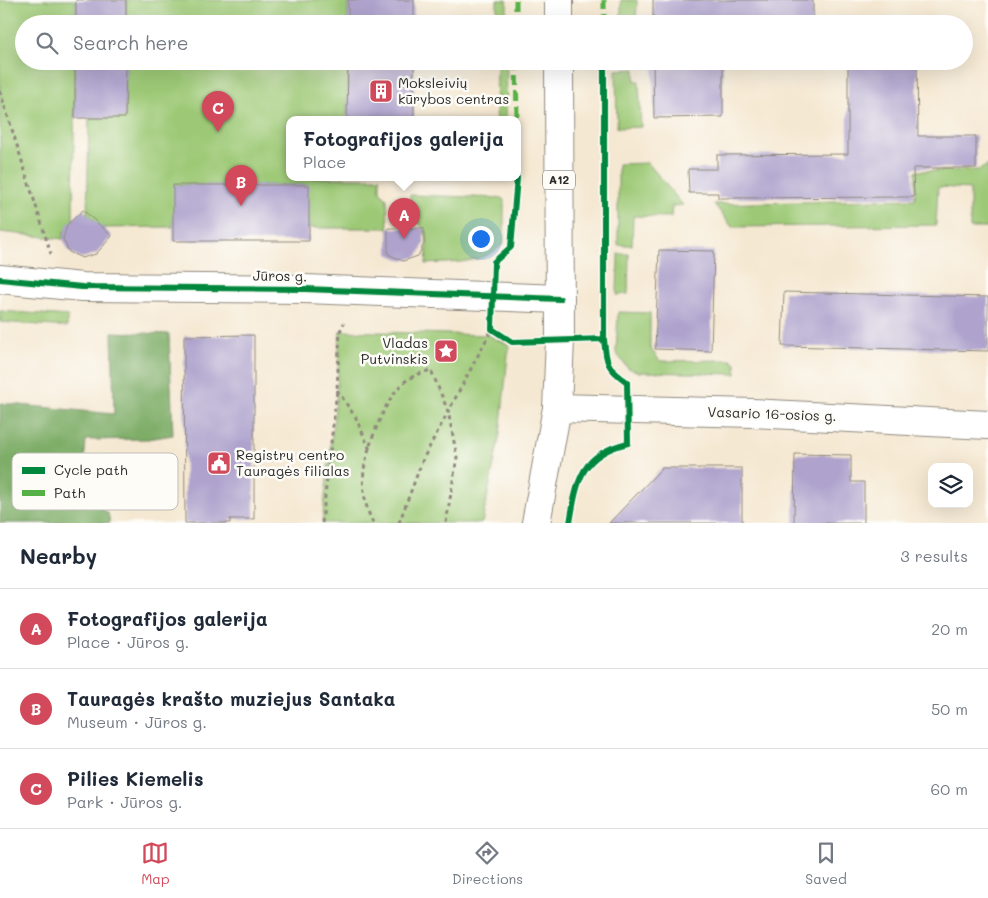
<!DOCTYPE html>
<html lang="en">
<head>
<meta charset="utf-8">
<style>
	:root { --surface:#fff; --page:#f6f6f7; --text:#1f2937; --muted:#747a83; --line:#e0e1e3; --accent:#d1495b }
	body { margin:0; font-family:Mali,sans-serif; background:var(--page); color:var(--text) }
	.controls { position:absolute; right:15px; bottom:15px; display:grid; overflow:hidden; border-radius:10px; box-shadow:0 5px 20px #0002 }
	.controls button { width:45px; height:45px; display:grid; place-items:center; padding:0; border:0; border-bottom:1px solid var(--line); background:var(--surface); color:var(--text); font:25px sans-serif }
	.you { position:absolute; left:480px; top:238px; width:18px; height:18px; margin:-12px; border:4px solid #fff; border-radius:50%; background:#1a73e8; box-shadow:0 0 0 8px #1a73e833 }
	.badge { display:grid; place-items:center; width:32px; height:32px; border-radius:50%; background:var(--accent); color:#fff; font-size:16px; font-weight:700 }
	.pin { position:absolute; translate:-50% -41px; filter:drop-shadow(0 1px 2px #0008) }
	.pin::after { content:''; position:absolute; top:26px; width:18px; height:15px; background:inherit; clip-path:polygon(0 0,100% 0,50% 100%) }
	.popup { position:absolute; left:286px; top:116px; width:235px; height:65px; box-sizing:border-box; display:grid; place-content:center; border-radius:10px; background:var(--surface); filter:drop-shadow(0 1px 4px #0005); font-size:16px; white-space:nowrap; color:var(--muted) }
	.popup b { font-size:19px; color:var(--text) }
	.popup::after { content:''; position:absolute; left:50%; top:100%; margin-left:-10px; border:10px solid transparent; border-top-color:var(--surface) }
	.list { margin:0; padding:0; list-style:none }
	h2 { display:flex; justify-content:space-between; align-items:center; height:65px; margin:0; padding:0 20px; font-size:21px }
	h2 small { font-size:16px; font-weight:400; color:var(--muted) }
	.list li { display:grid; grid-template-columns:32px 1fr auto; gap:15px; align-items:center; box-sizing:border-box; height:80px; padding:0 20px; border-top:1px solid var(--line) }
	.list b { display:block; font-size:19px; white-space:nowrap }
	.list p { margin:0; font-size:16px; white-space:nowrap; color:var(--muted) }
	.list em { font-size:16px; font-style:normal; color:var(--muted) }
	.icon { flex:none; width:28px; height:28px; fill:none; stroke:currentColor; stroke-width:2; stroke-linecap:round; stroke-linejoin:round }
	.map { position:relative; flex:none; width:988px; height:523px; overflow:hidden }
	.search { position:absolute; background:var(--surface); box-shadow:0 5px 20px #0002; left:15px; right:15px; top:15px; height:55px; display:flex; align-items:center; gap:12px; box-sizing:border-box; padding:0 18px; border-radius:28px; color:var(--muted); font-size:19px }
	.sheet { height:305px; background:var(--surface) }
	nav { display:flex; justify-content:space-around; align-items:center; box-sizing:border-box; height:70px; border-top:1px solid var(--line); background:var(--surface); font-size:14px; color:var(--muted) }
	nav a { display:grid; justify-items:center; gap:2px }
	nav .on { color:var(--accent) }
	.map>svg:first-child { display:block }
</style>
</head>
<body>
<div class="map">
<svg width="988" height="523" viewBox="0 0 988 523">
	<rect width="100%" height="100%" fill="#fdfcf7"/>
	<filter id="ink" filterUnits="userSpaceOnUse"><feTurbulence type="fractalNoise" baseFrequency=".02" numOctaves="2"/><feDisplacementMap in="SourceGraphic" scale="10" xChannelSelector="R" yChannelSelector="G"/><feConvolveMatrix kernelMatrix="1 2 1 2 8 2 1 2 1" color-interpolation-filters="sRGB"/></filter>
	<filter id="wash" filterUnits="userSpaceOnUse"><feTurbulence type="fractalNoise" baseFrequency=".0096" numOctaves="4" result="noise"/><feDisplacementMap in="SourceGraphic" scale="20" xChannelSelector="R" yChannelSelector="G"/><feGaussianBlur stdDeviation="1.12" result="paint"/><feColorMatrix in="noise" values="0 0 0 0 0 0 0 0 0 0 0 0 0 0 0 0 0 1.4 0 .05"/><feComposite in="paint" operator="in"/></filter>
	<g filter="url(#wash)">
		<rect width="100%" height="100%" fill="#f5e8d2"/>
		<!-- green -->
		<path fill="#9dc976" stroke="#647a50" d="M 0,0 L 76,0 L 76,24 L 24,24 L 24,61 L 75,61 L 73,220 L 64,232 L 63,239 L 0,232 Z
			M 126,0 L 348,0 L 348,24 L 126,24 Z
			M 497,0 L 507,0 L 507,24 L 497,24 Z
			M 621,0 L 637,0 L 636,24 L 621,24 Z
			M 126,61 L 348,61 L 347,120 L 290,120 L 290,178 L 380,178 L 380,191 L 387,199 L 388,228 L 309,228 L 308,185 L 174,185 L 173,227 L 102,228 L 94,220 L 87,218 L 89,118 L 125,118 Z
			M 497,61 L 507,61 L 506,120 L 496,120 Z
			M 635,69 L 635,81 L 639,81 L 641,127 L 617,128 L 616,70 Z
			M 648,163 L 683,205 L 672,206 L 671,217 L 633,216 L 632,245 L 618,245 L 618,164 Z
			M 988,165 L 988,228 L 970,228 L 970,189 L 938,187 L 936,225 L 732,227 L 714,204 L 915,199 L 916,171 L 979,170 Z
			M 410,195 L 502,198 L 504,200 L 504,243 C 483,265 454,262 426,264 C 428,236 430,234 410,213 Z
			M 618,254 L 629,254 L 628,294 L 617,295 Z
			M 0,311 L 68,316 L 67,327 L 0,322 Z
			M 618,312 L 650,313 L 650,348 L 660,361 L 731,360 L 736,364 L 736,374 L 639,372 L 628,368 L 616,353 Z
			M 340,331 L 488,335 L 509,345 L 500,434 L 482,523 L 322,523 L 337,390 Z"/>
		<!-- forest -->
		<path fill="#7ead67" stroke="#546c49" d="M 112,332 L 169,334 L 173,435 L 148,439 L 86,440 L 84,464 L 86,498 L 108,513 L 110,523 L 0,523 L 0,403 L 114,414 Z"/>
		<g id="blocks">
			<!-- building -->
			<path fill="#afa3cd" d="M 76,0 L 126,0 L 126,24 L 76,24 Z
				M 348,0 L 414,0 L 414,24 L 348,24 Z
				M 653,0 L 813,0 L 813,24 L 653,24 Z
				M 75,61 L 126,61 L 125,118 L 75,118 Z
				M 348,61 L 414,61 L 414,120 L 347,120 Z
				M 653,61 L 723,61 L 723,117 L 654,118 Z
				M 848,63 L 917,63 L 918,136 L 976,136 L 976,168 L 913,168 L 914,197 L 718,198 L 718,193 L 689,193 L 688,169 L 717,169 L 717,155 L 848,154 Z
				M 173,185 L 309,185 L 309,241 L 173,241 Z
				M 83,210 L 112,236 L 96,254 L 82,258 L 69,252 L 63,239 L 67,225 Z
				M 388,228 L 424,228 L 424,244 L 418,256 L 403,261 L 388,254 Z
				M 659,250 L 714,251 L 711,351 L 655,349 Z
				M 784,292 L 988,297 L 988,351 L 782,346 Z
				M 254,335 L 254,519 L 230,519 L 230,523 L 185,523 L 184,336 Z
				M 795,454 L 851,455 L 851,482 L 864,482 L 864,523 L 794,523 Z
				M 662,468 L 742,468 L 742,523 L 609,523 Z"/>
		</g>
	</g>
	<g filter="url(#ink)">
		<use href="#blocks" fill-opacity="0" stroke="#908a7e" stroke-width="1"/>
		<g fill="none" stroke-linecap="round" stroke-linejoin="round">
			<!-- street casing -->
			<g stroke="#908a7e" stroke-width="30">
				<path id="street" d="M 0,279 L 82,287 L 305,289 L 560,299
					M 557,408 L 753,413 L 988,425"/>
			</g>
			<!-- highway casing -->
			<g stroke="#908a7e" stroke-width="30">
				<path id="highway" d="M 559,24 L 559,0
					M 536,523 L 557,408 L 560,340 L 559,61"/>
			</g>
			<!-- path -->
			<path stroke="#908a7e" stroke-width="3" stroke-dasharray="4 4" stroke-linecap="butt" d="M 0,91 L 51,254
				M 337,390 L 356,418 L 370,450
				M 322,523 L 337,390 L 340,331 L 344,323
				M 373,523 C 365,507 362,488 364,470 C 367,447 385,399 403,383 C 411,376 421,373 431,370 L 448,411 L 457,457 L 446,523
				M 399,523 L 423,459 L 492,329"/>
			<!-- street -->
			<use href="#street" stroke="#fff" stroke-width="28"/>
			<!-- highway -->
			<use href="#highway" stroke="#fff" stroke-width="28"/>
			<!-- quiet -->
			<path stroke="#56b246" stroke-width="5" stroke-dasharray="10 5" stroke-linecap="butt" d="M 516,0 L 516,24
				M 604,24 L 604,0
				M 516,61 L 517,120"/>
			<!-- cycleway casing -->
			<g stroke="#fdfcf7" stroke-width="9">
				<path id="cycleway" d="M 517,178 L 511,247 L 494,262 L 492,329 L 512,342 L 604,339 L 604,61
					M 0,279 L 82,287 L 305,289 L 560,299
					M 570,523 C 577,480 581,454 628,443 L 627,382 C 607,368 606,363 604,339"/>
			</g>
			<!-- cycleway -->
			<use href="#cycleway" stroke="#00873e" stroke-width="6"/>
		</g>
	</g>
	<!-- icons -->
	<defs>
		<g id="building-square" transform="scale(1.25)"><rect x="-9" y="-9" width="18" height="18" rx="4" fill="#d1495b" stroke="#fdfcf7"/><path d="M-4-6H4V6H1V3H-1V6H-4ZM-2.5-4.3h1.7v1.8h-1.7ZM.8-4.3h1.7v1.8H.8ZM-2.5-1h1.7V.8h-1.7ZM.8-1h1.7V.8H.8Z" fill="#fff"/></g>
		<g id="sight-square" transform="scale(1.25)"><rect x="-9" y="-9" width="18" height="18" rx="4" fill="#d1495b" stroke="#fdfcf7"/><path d="M0-6L1.8-2.2L6-1.7L2.9 1.2L3.7 5.4L0 3.3L-3.7 5.4L-2.9 1.2L-6-1.7L-1.8-2.2Z" fill="#fff"/></g>
		<g id="civic-square" transform="scale(1.25)"><rect x="-9" y="-9" width="18" height="18" rx="4" fill="#d1495b" stroke="#fdfcf7"/><path d="M-.6-6.5H3V-4.5H.6V-3L4-1V1h2V6H-6V1h2V-1L-.6-3ZM-1.2 2.5V6h2.4V2.5Z" fill="#fff"/></g>
	</defs>
	<g fill-rule="evenodd">
		<use href="#building-square" x="381" y="91"/>
		<use href="#sight-square" x="446" y="351"/>
		<use href="#civic-square" x="219" y="463"/>
	</g>
	<g text-anchor="middle" stroke-width="5" stroke-linejoin="round" paint-order="stroke">
		<!-- shield labels -->
		<rect fill="#fdfcf7" stroke="#6a6a68" stroke-width="1" x="543" y="170.5" width="32" height="19" rx="4"/>
		<g font-size="12" font-weight="bold" fill="#2b2b2b">
			<text x="559" y="184">A12</text>
		</g>
		<!-- poi labels -->
		<g font-size="14" fill="#2b2b2b" stroke="#fdfcf7" text-anchor="start">
			<text x="398" y="88">Moksleivių<tspan x="398" dy="16">kūrybos centras</tspan></text>
			<text x="428" y="348" text-anchor="end">Vladas<tspan x="428" dy="16">Putvinskis</tspan></text>
			<text x="236" y="460">Registrų centro<tspan x="236" dy="16">Tauragės filialas</tspan></text>
		</g>
		<!-- street labels -->
		<g font-size="14" fill="#2b2b2b" stroke="#fdfcf7">
			<text transform="translate(280 276) rotate(1)" y="5">Jūros g.</text>
			<text transform="translate(772 414) rotate(2)" y="5">Vasario 16-osios g.</text>
		</g>
	</g>
	<!-- legend -->
	<rect x="12" y="453" width="166" height="57" rx="8" fill="#fdfcf7" stroke="#bebdba" stroke-width="1"/>
	<rect x="22" y="467" width="23" height="7" fill="#00873e"/>
	<rect x="22" y="490" width="23" height="6" fill="#56b246"/>
	<g font-size="14" fill="#2b2b2b">
		<text x="54" y="475">Cycle path</text>
		<text x="54" y="498">Path</text>
	</g>
</svg>
<div class="controls">
<button><svg class="icon" aria-label="layers" viewBox="0 0 24 24"><path d="M12 4l9 5-9 5-9-5zM3 14l9 5 9-5"/></svg></button>
</div>
<div class="you"></div>
<div class="pin badge" style="left:404px;top:239px">A</div>
<div class="popup"><b>Fotografijos galerija</b>Place</div>
<div class="pin badge" style="left:241px;top:206px">B</div>
<div class="pin badge" style="left:218px;top:132px">C</div>
<div class="search"><svg class="icon" aria-label="search" viewBox="0 0 24 24"><circle cx="10" cy="10" r="6"/><path d="M15 15l6 6"/></svg>Search here</div>
</div>
<section class="sheet">
<h2>Nearby<small>3 results</small></h2>
<ul class="list">
<li><span class="badge">A</span><div><b>Fotografijos galerija</b><p>Place · Jūros g.</p></div><em>20 m</em></li>
<li><span class="badge">B</span><div><b>Tauragės krašto muziejus Santaka</b><p>Museum · Jūros g.</p></div><em>50 m</em></li>
<li><span class="badge">C</span><div><b>Pilies Kiemelis</b><p>Park · Jūros g.</p></div><em>60 m</em></li>
</ul>
</section>
<nav>
<a class="on"><svg class="icon" aria-label="map" viewBox="0 0 24 24"><path d="M3 6l6-2 6 2 6-2v14l-6 2-6-2-6 2zM9 4v14M15 6v14"/></svg>Map</a>
<a><svg class="icon" aria-label="directions" viewBox="0 0 24 24"><path d="M12 3l9 9-9 9-9-9zM9 14v-3h6M13 9l2 2-2 2"/></svg>Directions</a>
<a><svg class="icon" aria-label="saved" viewBox="0 0 24 24"><path d="M7 4h10v16l-5-4-5 4z"/></svg>Saved</a>
</nav>
</body>
</html>
